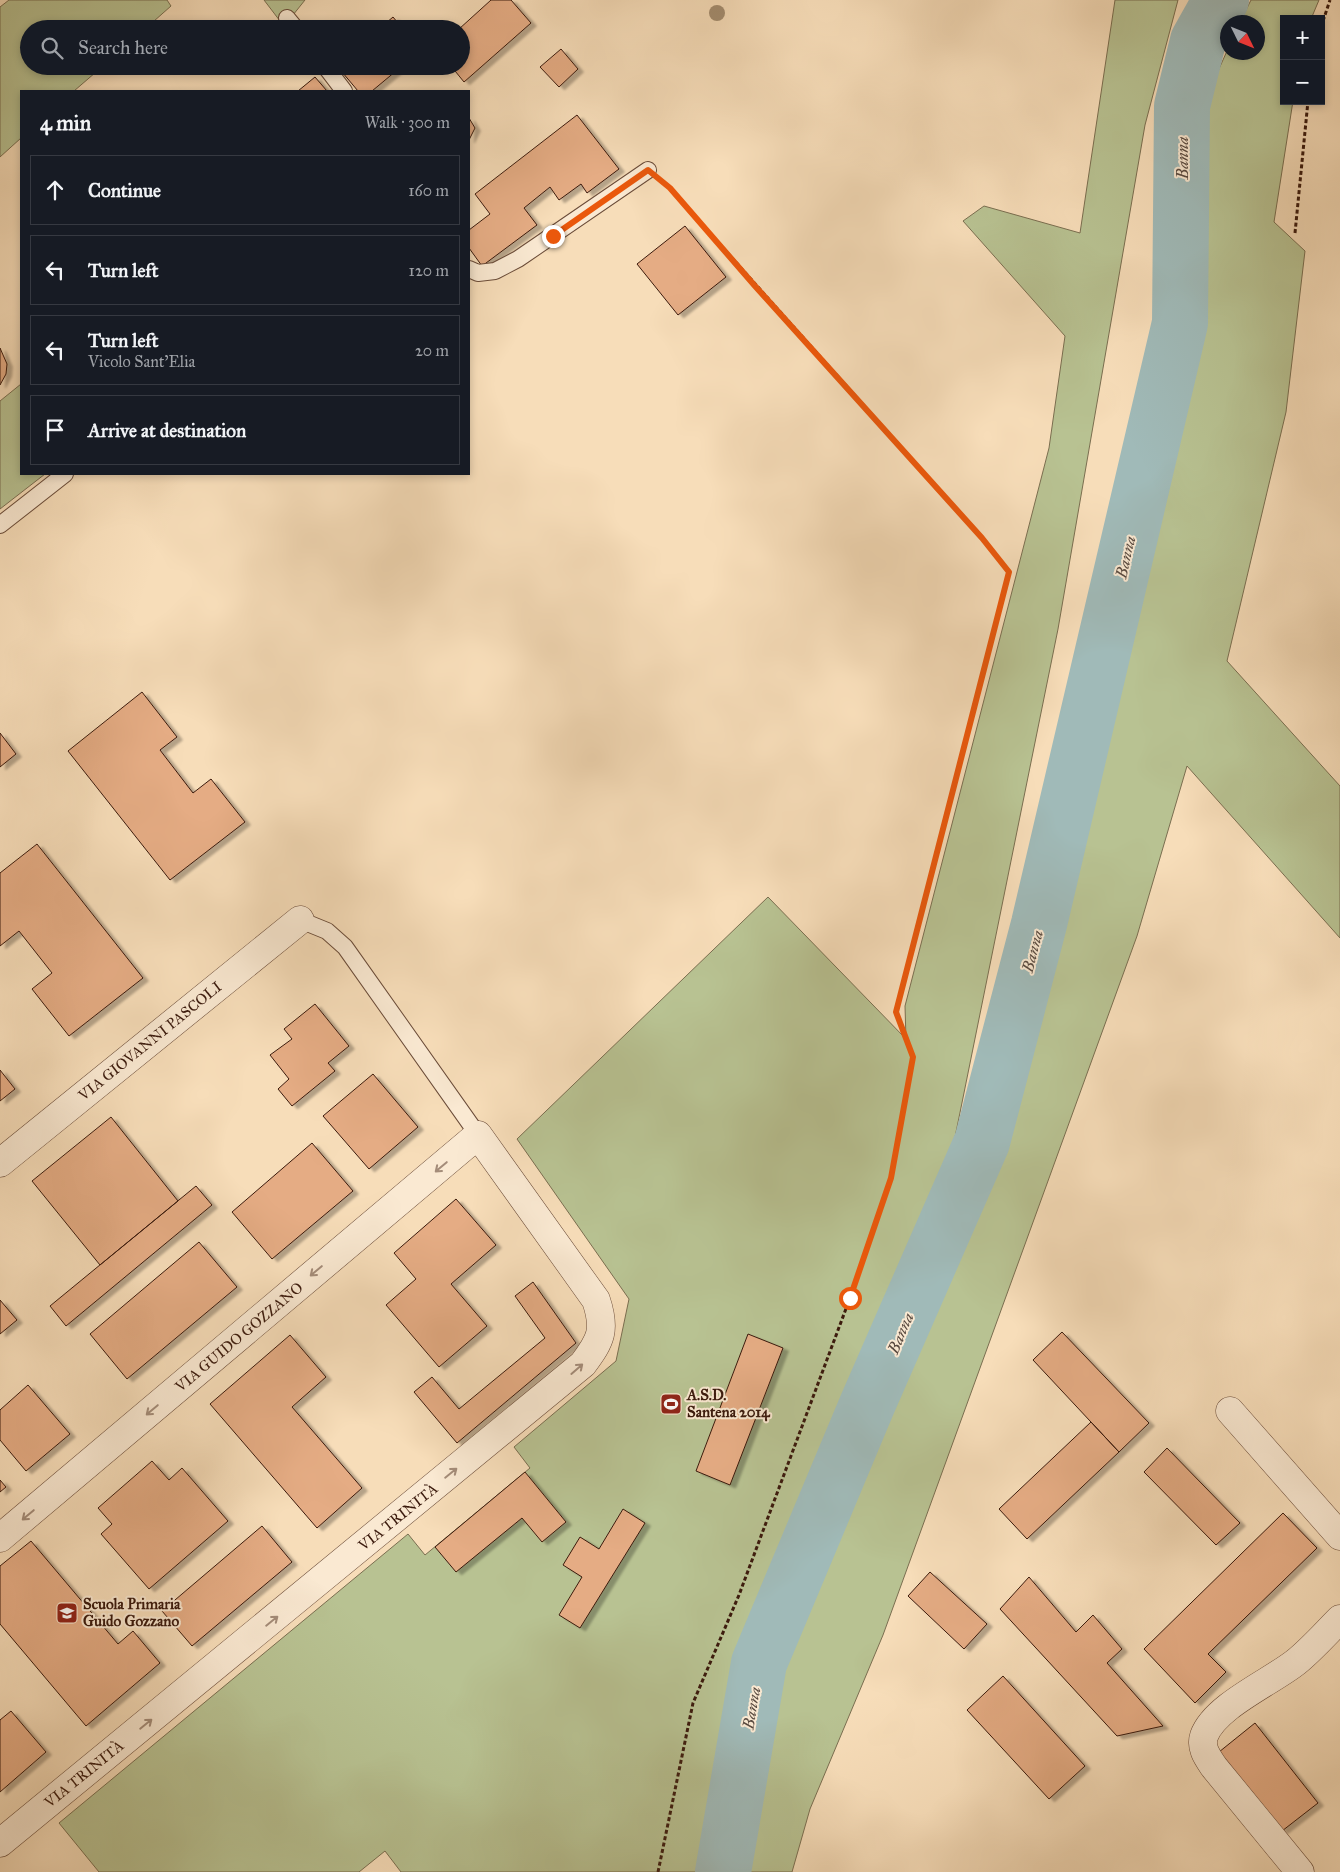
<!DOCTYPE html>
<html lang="en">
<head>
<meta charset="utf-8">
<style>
	:root { --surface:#171b24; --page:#20242c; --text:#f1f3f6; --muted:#9ea1a6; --line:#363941 }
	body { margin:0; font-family:"IM FELL Great Primer",serif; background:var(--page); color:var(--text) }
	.controls { position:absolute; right:15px; top:15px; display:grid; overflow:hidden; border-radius:0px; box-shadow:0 2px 8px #0003 }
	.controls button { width:45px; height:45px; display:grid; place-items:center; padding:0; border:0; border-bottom:1px solid var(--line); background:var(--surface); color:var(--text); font:25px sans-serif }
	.compass { position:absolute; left:1220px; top:15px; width:45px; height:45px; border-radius:50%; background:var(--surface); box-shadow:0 2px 8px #0003; rotate:133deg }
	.stop { position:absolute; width:15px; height:15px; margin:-11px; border:4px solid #ea580c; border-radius:50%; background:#fff }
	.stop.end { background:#ea580c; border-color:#fff; box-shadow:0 1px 5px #0008 }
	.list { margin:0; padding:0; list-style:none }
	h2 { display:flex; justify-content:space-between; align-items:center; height:65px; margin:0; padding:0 20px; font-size:21px }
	h2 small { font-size:16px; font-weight:400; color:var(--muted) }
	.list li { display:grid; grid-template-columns:32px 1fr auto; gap:15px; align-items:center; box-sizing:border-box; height:70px; margin:0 10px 10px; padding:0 10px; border:1px solid var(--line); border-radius:0px }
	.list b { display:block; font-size:19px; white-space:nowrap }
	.list p { margin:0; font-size:16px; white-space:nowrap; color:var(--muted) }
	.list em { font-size:16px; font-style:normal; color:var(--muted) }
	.icon { flex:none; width:28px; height:28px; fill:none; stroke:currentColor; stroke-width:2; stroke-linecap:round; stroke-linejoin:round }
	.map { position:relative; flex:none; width:1340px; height:1872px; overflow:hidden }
	.search { position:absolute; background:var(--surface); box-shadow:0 2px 8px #0003; left:20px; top:20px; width:450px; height:55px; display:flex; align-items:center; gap:12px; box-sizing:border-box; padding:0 18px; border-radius:28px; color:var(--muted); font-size:19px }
	.panel { position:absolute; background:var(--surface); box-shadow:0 2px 8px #0003; left:20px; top:90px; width:450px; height:385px; border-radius:0px }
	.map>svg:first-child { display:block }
</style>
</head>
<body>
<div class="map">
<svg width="1340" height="1872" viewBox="0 0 1340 1872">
	<defs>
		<filter id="shadow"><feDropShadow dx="5.5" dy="3" stdDeviation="1" flood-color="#0004"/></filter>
	</defs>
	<rect width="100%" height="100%" fill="#f7ddb9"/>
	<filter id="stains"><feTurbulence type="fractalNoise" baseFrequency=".004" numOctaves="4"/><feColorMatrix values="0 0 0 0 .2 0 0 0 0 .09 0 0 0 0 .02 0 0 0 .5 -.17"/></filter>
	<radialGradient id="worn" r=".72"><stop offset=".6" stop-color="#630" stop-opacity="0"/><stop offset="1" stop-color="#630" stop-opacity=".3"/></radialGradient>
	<!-- green -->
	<path fill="#b8c292" stroke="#7a6e50" d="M 9,0 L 167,0 L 171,6 L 145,29 L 29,29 L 29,66 L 103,66 L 74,91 L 21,91 L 21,138 L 0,157 L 0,7 Z
		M 264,0 L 305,0 L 293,15 L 280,21 Z
		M 1115,0 L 1178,0 L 1145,125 L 1058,629 L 952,1152 L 871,1346 L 748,1680 L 697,1872 L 401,1872 L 385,1851 L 359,1872 L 99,1872 L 59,1823 L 408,1534 L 425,1555 L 530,1468 L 514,1447 L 616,1361 L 629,1299 L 517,1139 L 768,897 L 906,1039 L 905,1006 L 1049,448 L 1065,336 L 963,221 L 984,206 L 1080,233 Z
		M 1251,0 L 1319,0 L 1311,19 L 1284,19 L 1284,101 L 1293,101 L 1274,222 L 1305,251 L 1286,412 L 1227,661 L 1340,786 L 1340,938 L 1187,766 L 1137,936 L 883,1635 L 810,1809 L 792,1872 L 733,1872 L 778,1679 L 978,1190 L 1023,1062 L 1096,710 L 1192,309 L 1205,100 L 1227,51 L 1258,52 L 1258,22 L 1240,22 Z
		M 21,384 L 21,474 L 45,474 L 0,509 L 0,401 Z"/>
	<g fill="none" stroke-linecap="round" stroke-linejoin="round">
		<!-- river -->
		<path stroke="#a0bab8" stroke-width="56" d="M 723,1872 L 759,1663 L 867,1405 L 982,1142 L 1039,924 L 1180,323 L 1182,106 L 1198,41 L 1221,0"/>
	</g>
	<!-- building -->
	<path fill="#e5ac84" stroke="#3b1a0d" filter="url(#shadow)" d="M 491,0 L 511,0 L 531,23 L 464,82 L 451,66 L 461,66 L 461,29 L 459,29 Z
		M 393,17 L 403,29 L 379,29 Z
		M 220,21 L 227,29 L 210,29 Z
		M 561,49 L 578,69 L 559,87 L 540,67 Z
		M 337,66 L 402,66 L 372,91 L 358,91 Z
		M 315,77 L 327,91 L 298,91 Z
		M 577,115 L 619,169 L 587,193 L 581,184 L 559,200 L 550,187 L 524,208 L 537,225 L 482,266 L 469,248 L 469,230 L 490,214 L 475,194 Z
		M 469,118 L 475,128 L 469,140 Z
		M 685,226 L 726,277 L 678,315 L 637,264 Z
		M 0,348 L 7,364 L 6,374 L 0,385 Z
		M 142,692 L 177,737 L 160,750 L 193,793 L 211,779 L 245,822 L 170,880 L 68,751 Z
		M 0,733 L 16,754 L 0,767 Z
		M 37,844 L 143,978 L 69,1036 L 32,989 L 52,973 L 19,931 L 0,946 L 0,873 Z
		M 315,1004 L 349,1046 L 328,1063 L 335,1071 L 292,1106 L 278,1089 L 289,1079 L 270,1055 L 292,1039 L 284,1029 Z
		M 0,1070 L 15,1089 L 0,1101 Z
		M 373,1074 L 418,1127 L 369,1169 L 323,1116 Z
		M 111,1117 L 178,1201 L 100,1265 L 32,1181 Z
		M 312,1143 L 353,1191 L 272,1259 L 232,1212 Z
		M 196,1186 L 212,1205 L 66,1326 L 50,1306 Z
		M 456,1199 L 496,1245 L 451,1284 L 487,1326 L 439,1367 L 386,1305 L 416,1279 L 394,1253 Z
		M 199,1242 L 237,1287 L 127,1379 L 90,1334 Z
		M 533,1282 L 576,1343 L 457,1443 L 414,1392 L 432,1377 L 459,1409 L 545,1338 L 515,1296 Z
		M 0,1300 L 17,1320 L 0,1334 Z
		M 1062,1332 L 1149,1423 L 1119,1452 L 1033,1360 Z
		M 748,1334 L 783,1348 L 730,1485 L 696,1471 Z
		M 290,1335 L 326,1377 L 292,1407 L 362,1488 L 317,1528 L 210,1404 Z
		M 28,1385 L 70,1434 L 26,1471 L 0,1440 L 0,1410 Z
		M 1091,1422 L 1119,1452 L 1027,1539 L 999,1509 Z
		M 1167,1448 L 1240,1523 L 1216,1545 L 1144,1472 Z
		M 152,1461 L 169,1480 L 182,1468 L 228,1521 L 149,1589 L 101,1534 L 112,1524 L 98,1508 Z
		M 525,1472 L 566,1522 L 542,1542 L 522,1518 L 456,1572 L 435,1547 Z
		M 0,1480 L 6,1487 L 0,1492 Z
		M 623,1509 L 645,1523 L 580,1628 L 559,1615 L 582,1577 L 563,1565 L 580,1537 L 599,1549 Z
		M 1283,1513 L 1317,1548 L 1208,1654 L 1226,1672 L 1195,1703 L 1144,1649 Z
		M 262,1526 L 292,1562 L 192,1646 L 162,1611 Z
		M 31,1541 L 118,1644 L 133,1631 L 160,1663 L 86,1726 L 0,1624 L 0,1566 Z
		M 930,1572 L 987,1624 L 964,1649 L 908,1596 Z
		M 1029,1577 L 1076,1632 L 1093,1615 L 1122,1649 L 1107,1663 L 1163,1726 L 1117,1736 L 1000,1609 Z
		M 1003,1676 L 1085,1766 L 1049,1799 L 967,1710 Z
		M 11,1711 L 46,1752 L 0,1792 L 0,1720 Z
		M 1255,1723 L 1318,1803 L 1282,1831 L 1219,1752 Z"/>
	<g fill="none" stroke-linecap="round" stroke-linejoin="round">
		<!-- service casing -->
		<g stroke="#6a4b38" stroke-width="18">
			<path id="service" d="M 287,18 L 296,29
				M 325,66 L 344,91
				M 469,269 L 478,273 L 495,271 L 518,259 L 648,170
				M 0,525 L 65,474
				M 300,920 L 327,931 L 345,947 L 478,1135"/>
		</g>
		<!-- minor casing -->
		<g stroke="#6a4b38" stroke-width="29">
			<path id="minor" d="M 0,1163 L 300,920
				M 1230,1411 L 1340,1536
				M 0,1538 L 478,1135 L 596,1300 C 606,1330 601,1340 583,1364 L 0,1843
				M 1300,1872 L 1214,1767 C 1208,1758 1200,1748 1204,1736 C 1215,1706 1271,1682 1296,1662 C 1312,1649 1326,1633 1340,1619"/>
		</g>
		<!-- path -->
		<path stroke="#3b1a0d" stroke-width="3" stroke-dasharray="4 2.5" stroke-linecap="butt" d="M 1321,27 L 1330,0
			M 1295,233 L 1308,101
			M 658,1872 L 693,1703 L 739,1595 L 850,1298 L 891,1178 L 913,1057 L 896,1012 L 1009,571 L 982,538 L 666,184"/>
		<!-- service -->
		<use href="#service" stroke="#fae9d2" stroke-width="16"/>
		<!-- minor -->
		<use href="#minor" stroke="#fae9d2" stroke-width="28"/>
	</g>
	<!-- trees -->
	<circle fill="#a48d70" cx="717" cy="13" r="8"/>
	<!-- one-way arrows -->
	<defs><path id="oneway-shaft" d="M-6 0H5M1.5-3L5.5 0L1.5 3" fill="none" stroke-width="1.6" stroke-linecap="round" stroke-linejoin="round" transform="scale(1.25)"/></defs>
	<g stroke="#a48c79">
		<use href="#oneway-shaft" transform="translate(441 1167) rotate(140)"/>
		<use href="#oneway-shaft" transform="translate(316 1271) rotate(140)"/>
		<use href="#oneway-shaft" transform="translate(577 1369) rotate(-41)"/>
		<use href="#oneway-shaft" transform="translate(152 1410) rotate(140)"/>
		<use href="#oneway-shaft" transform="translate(451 1473) rotate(-39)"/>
		<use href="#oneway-shaft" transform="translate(28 1515) rotate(140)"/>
		<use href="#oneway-shaft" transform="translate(272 1621) rotate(-39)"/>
		<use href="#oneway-shaft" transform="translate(146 1724) rotate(-39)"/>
	</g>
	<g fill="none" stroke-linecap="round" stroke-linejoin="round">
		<!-- route -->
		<path stroke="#ea580c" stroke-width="6" d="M 553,236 L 648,170 L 670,188 L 755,286 L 982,538 L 1009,572 L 896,1012 L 913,1057 L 891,1178 L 850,1298"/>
	</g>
	<!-- icons -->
	<defs>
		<g id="stadium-square" transform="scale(1.125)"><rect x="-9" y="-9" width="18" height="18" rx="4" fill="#8f2418" stroke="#fae9d2"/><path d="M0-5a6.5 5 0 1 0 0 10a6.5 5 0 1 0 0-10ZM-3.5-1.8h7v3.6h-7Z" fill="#fff"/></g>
		<g id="school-square" transform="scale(1.125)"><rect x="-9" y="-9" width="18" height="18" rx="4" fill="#8f2418" stroke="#fae9d2"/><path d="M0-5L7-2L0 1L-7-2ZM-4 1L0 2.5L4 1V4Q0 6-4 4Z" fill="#fff"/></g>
	</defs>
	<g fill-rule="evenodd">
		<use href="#stadium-square" x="671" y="1404"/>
		<use href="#school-square" x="67" y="1613"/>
	</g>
	<g text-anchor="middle" stroke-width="4" stroke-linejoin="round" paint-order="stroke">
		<!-- street labels -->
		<g font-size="15" fill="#3b1a0d" stroke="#fae9d2">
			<text transform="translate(150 1041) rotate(-39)" y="5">VIA GIOVANNI PASCOLI</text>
			<text transform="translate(239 1337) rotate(-40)" y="5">VIA GUIDO GOZZANO</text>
			<text transform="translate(398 1517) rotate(-39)" y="5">VIA TRINITÀ</text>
			<text transform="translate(84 1774) rotate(-39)" y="5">VIA TRINITÀ</text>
		</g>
		<!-- poi labels -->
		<g font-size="15" font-weight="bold" fill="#3b1a0d" stroke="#fae9d2" text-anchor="start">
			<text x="687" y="1400">A.S.D.<tspan x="687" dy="17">Santena 2014</tspan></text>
			<text x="83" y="1609">Scuola Primaria<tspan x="83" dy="17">Guido Gozzano</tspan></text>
		</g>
		<!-- water labels -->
		<g font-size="16" font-style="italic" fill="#594a40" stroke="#fae9d2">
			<text transform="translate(1182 158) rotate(-90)" y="6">Banna</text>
			<text transform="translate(1125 557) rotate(-77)" y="6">Banna</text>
			<text transform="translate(1032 951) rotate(-75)" y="6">Banna</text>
			<text transform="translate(900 1333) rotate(-67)" y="6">Banna</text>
			<text transform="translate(751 1708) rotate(-80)" y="6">Banna</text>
		</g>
	</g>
	<rect width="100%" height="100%" filter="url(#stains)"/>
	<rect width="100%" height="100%" fill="url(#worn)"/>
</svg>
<div class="controls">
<button>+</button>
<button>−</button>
</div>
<svg class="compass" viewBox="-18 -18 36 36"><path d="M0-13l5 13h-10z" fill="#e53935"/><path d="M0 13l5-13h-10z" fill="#9ea1a6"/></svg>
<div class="stop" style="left:850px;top:1298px"></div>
<div class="stop end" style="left:553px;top:236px"></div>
<div class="search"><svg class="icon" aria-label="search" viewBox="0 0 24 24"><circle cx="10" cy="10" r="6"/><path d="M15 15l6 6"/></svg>Search here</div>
<section class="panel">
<h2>4 min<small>Walk · 300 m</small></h2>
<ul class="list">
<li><svg class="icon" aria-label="ahead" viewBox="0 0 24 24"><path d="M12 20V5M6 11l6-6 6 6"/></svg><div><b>Continue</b></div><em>160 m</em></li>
<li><svg class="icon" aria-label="left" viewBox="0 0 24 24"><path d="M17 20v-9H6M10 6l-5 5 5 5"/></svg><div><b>Turn left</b></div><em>120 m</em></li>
<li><svg class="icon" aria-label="left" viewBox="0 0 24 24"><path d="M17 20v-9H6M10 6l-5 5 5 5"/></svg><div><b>Turn left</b><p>Vicolo Sant'Elia</p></div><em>20 m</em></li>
<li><svg class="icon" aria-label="arrive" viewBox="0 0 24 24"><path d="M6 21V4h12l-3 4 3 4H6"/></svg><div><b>Arrive at destination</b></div></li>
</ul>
</section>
</div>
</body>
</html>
